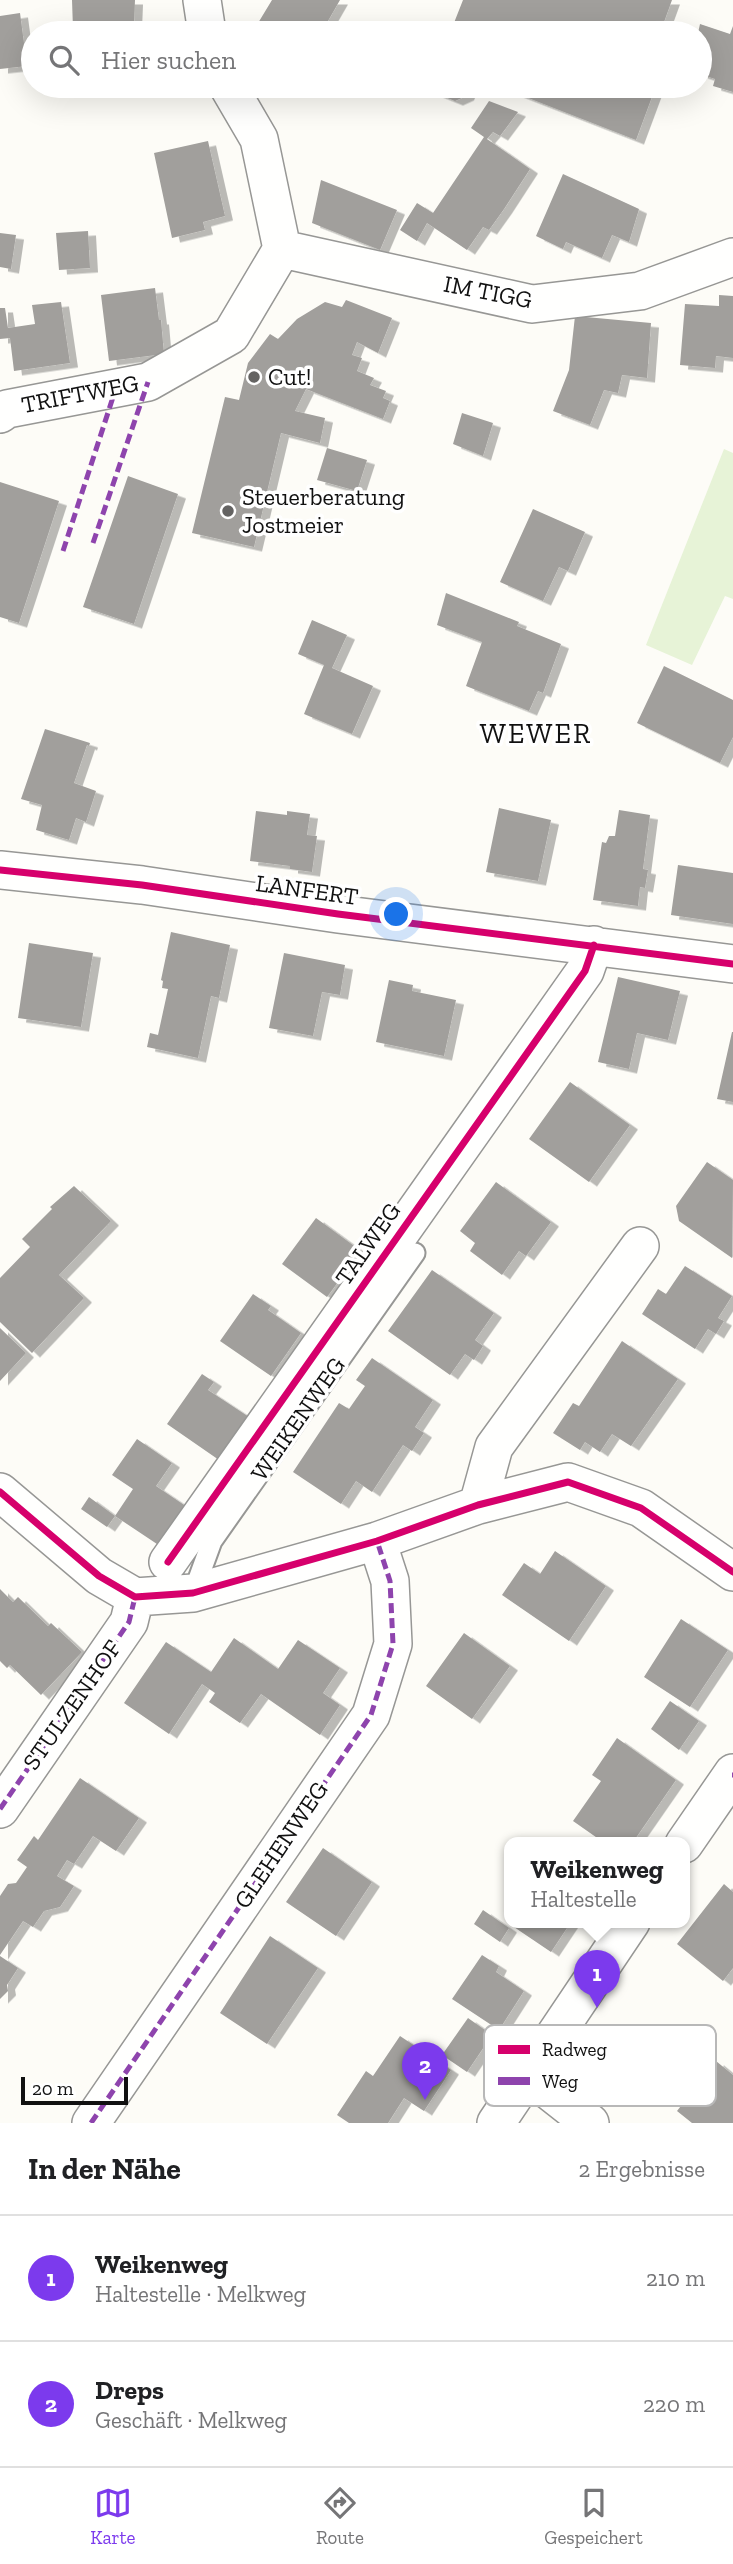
<!DOCTYPE html>
<html lang="de">
<head>
<meta charset="utf-8">
<style>
	:root { --surface:#fff; --page:#f6f6f6; --text:#202124; --muted:#757577; --line:#e0e0e0; --accent:#7c3aed }
	body { margin:0; font-family:"Zilla Slab",serif; background:var(--page); color:var(--text) }
	.scale { position:absolute; left:21px; bottom:18px; width:107px; box-sizing:border-box; padding-left:7px; border:4px solid #111; border-top:0; font-size:19px; line-height:24px; white-space:nowrap; color:#111; -webkit-text-stroke:5px #fff; paint-order:stroke }
	.you { position:absolute; left:397px; top:915px; width:24px; height:24px; margin:-18px; border:5px solid #fff; border-radius:50%; background:#1a73e8; box-shadow:0 0 0 10px #1a73e833 }
	.badge { display:grid; place-items:center; width:46px; height:46px; border-radius:50%; background:var(--accent); color:#fff; font-size:23px; font-weight:700 }
	.pin { position:absolute; translate:-50% -58px; filter:drop-shadow(0 2px 4px #0008) }
	.pin::after { content:''; position:absolute; top:37px; width:24px; height:21px; background:inherit; clip-path:polygon(0 0,100% 0,50% 100%) }
	.popup { position:absolute; left:504px; top:1837px; width:186px; height:91px; box-sizing:border-box; display:grid; place-content:center; border-radius:14px; background:var(--surface); filter:drop-shadow(0 2px 5px #0005); font-size:23px; white-space:nowrap; color:var(--muted) }
	.popup b { font-size:26px; color:var(--text) }
	.popup::after { content:''; position:absolute; left:50%; top:100%; margin-left:-14px; border:14px solid transparent; border-top-color:var(--surface) }
	.list { margin:0; padding:0; list-style:none }
	h2 { display:flex; justify-content:space-between; align-items:center; height:91px; margin:0; padding:0 28px; font-size:30px }
	h2 small { font-size:23px; font-weight:400; color:var(--muted) }
	.list li { display:grid; grid-template-columns:46px 1fr auto; gap:21px; align-items:center; box-sizing:border-box; height:126px; padding:0 28px; border-top:2px solid var(--line) }
	.list b { display:block; font-size:26px; white-space:nowrap }
	.list p { margin:0; font-size:23px; white-space:nowrap; color:var(--muted) }
	.list em { font-size:23px; font-style:normal; color:var(--muted) }
	.icon { flex:none; width:38px; height:38px; fill:none; stroke:currentColor; stroke-width:2; stroke-linecap:round; stroke-linejoin:round }
	.map { position:relative; flex:none; width:733px; height:2123px; overflow:hidden }
	.search { position:absolute; background:var(--surface); box-shadow:0 7px 28px #0002; left:21px; right:21px; top:21px; height:77px; display:flex; align-items:center; gap:18px; box-sizing:border-box; padding:0 24px; border-radius:38px; color:var(--muted); font-size:26px }
	.sheet { height:343px; background:var(--surface) }
	nav { display:flex; justify-content:space-around; align-items:center; box-sizing:border-box; height:98px; border-top:2px solid var(--line); background:var(--surface); font-size:19px; color:var(--muted) }
	nav a { display:grid; justify-items:center; gap:4px }
	nav .on { color:var(--accent) }
	.map>svg:first-child { display:block }
</style>
</head>
<body>
<div class="map">
<svg width="733" height="2123" viewBox="0 0 733 2123">
	<defs>
		<filter id="shadow"><feDropShadow dx="8" dy="4.5" stdDeviation="0" flood-color="#0004"/></filter>
	</defs>
	<rect width="100%" height="100%" fill="#fdfcf7"/>
	<!-- green -->
	<path fill="#e7f3d7" d="M 724,449 L 733,453 L 733,599 L 725,596 L 692,665 L 646,645 Z"/>
	<!-- building -->
	<path fill="#a19f9c" filter="url(#shadow)" d="M 72,0 L 135,0 L 134,25 L 107,24 L 107,29 L 73,29 Z
		M 272,0 L 340,0 L 321,33 L 252,33 Z
		M 463,0 L 672,0 L 660,33 L 450,33 Z
		M 20,13 L 27,66 L 0,69 L 0,16 Z
		M 700,24 L 730,34 L 733,26 L 733,92 L 713,86 L 715,79 L 700,74 L 700,33 L 698,33 Z
		M 433,86 L 470,86 L 466,96 L 455,101 L 435,93 Z
		M 498,86 L 656,86 L 636,140 Z
		M 489,101 L 518,112 L 500,136 L 493,132 L 487,139 L 530,169 L 504,209 L 489,230 L 483,227 L 467,250 L 427,223 L 417,241 L 400,230 L 417,203 L 433,213 L 484,137 L 471,128 Z
		M 208,141 L 225,216 L 203,222 L 205,230 L 172,238 L 154,153 Z
		M 563,174 L 639,209 L 629,242 L 612,235 L 602,258 L 566,242 L 563,249 L 536,236 Z
		M 321,180 L 397,210 L 380,250 L 312,223 Z
		M 88,231 L 90,268 L 59,270 L 56,233 Z
		M 0,233 L 16,235 L 11,269 L 0,267 Z
		M 155,288 L 159,320 L 161,320 L 164,354 L 109,361 L 101,295 Z
		M 719,295 L 733,296 L 733,358 L 716,356 L 715,368 L 680,365 L 685,304 L 719,306 Z
		M 346,300 L 392,318 L 378,353 L 357,342 L 352,355 L 362,358 L 357,371 L 374,378 L 370,385 L 386,391 L 383,398 L 390,401 L 383,419 L 306,389 L 295,411 L 325,418 L 320,443 L 281,433 L 254,547 L 192,533 L 225,397 L 239,400 L 248,363 L 270,334 L 278,339 L 297,319 L 325,302 L 342,307 Z
		M 61,302 L 70,363 L 14,371 L 10,338 L 0,339 L 0,308 L 5,308 L 8,328 L 35,324 L 32,305 Z
		M 575,316 L 651,323 L 647,378 L 622,375 L 618,393 L 604,390 L 590,425 L 553,411 L 569,370 Z
		M 462,413 L 493,423 L 483,456 L 453,444 Z
		M 327,448 L 367,460 L 357,491 L 317,480 Z
		M 128,476 L 178,494 L 134,624 L 83,607 Z
		M 0,482 L 59,501 L 19,623 L 0,617 Z
		M 533,509 L 585,532 L 568,571 L 559,567 L 543,601 L 500,582 Z
		M 446,593 L 519,622 L 517,626 L 561,644 L 543,693 L 538,691 L 529,711 L 466,686 L 482,642 L 437,625 Z
		M 312,620 L 347,635 L 332,668 L 373,686 L 352,734 L 304,714 L 324,665 L 298,654 Z
		M 664,666 L 733,700 L 733,737 L 720,763 L 637,723 Z
		M 45,729 L 90,743 L 89,746 L 87,745 L 74,783 L 96,791 L 86,822 L 76,818 L 69,840 L 36,830 L 42,805 L 21,799 Z
		M 499,808 L 551,820 L 538,881 L 486,872 Z
		M 619,810 L 650,815 L 643,869 L 648,870 L 645,888 L 640,887 L 638,906 L 593,900 L 602,842 L 606,843 L 609,836 L 615,836 Z
		M 256,811 L 287,815 L 287,811 L 310,814 L 307,835 L 317,836 L 312,872 L 290,869 L 290,866 L 250,861 Z
		M 678,865 L 733,873 L 733,924 L 671,915 Z
		M 171,932 L 230,945 L 219,998 L 211,996 L 198,1058 L 147,1047 L 150,1033 L 158,1035 L 168,989 L 162,988 L 163,981 L 161,980 Z
		M 29,943 L 93,953 L 81,1027 L 18,1018 Z
		M 284,953 L 345,965 L 340,995 L 322,992 L 313,1036 L 269,1028 Z
		M 618,977 L 680,991 L 668,1040 L 637,1033 L 629,1069 L 598,1062 Z
		M 389,980 L 413,985 L 412,991 L 456,1000 L 444,1056 L 376,1042 Z
		M 732,1032 L 733,1032 L 733,1102 L 717,1099 Z
		M 570,1082 L 630,1125 L 589,1182 L 529,1139 Z
		M 707,1162 L 733,1180 L 732,1258 L 679,1221 L 676,1206 Z
		M 496,1182 L 551,1222 L 526,1256 L 519,1251 L 502,1275 L 470,1251 L 475,1243 L 460,1231 Z
		M 74,1186 L 111,1221 L 59,1275 L 84,1298 L 32,1353 L 0,1322 L 0,1278 L 30,1247 L 22,1239 L 52,1209 L 50,1207 Z
		M 316,1218 L 361,1251 L 327,1297 L 282,1264 Z
		M 685,1266 L 732,1296 L 718,1318 L 724,1321 L 716,1334 L 708,1329 L 695,1349 L 642,1314 L 658,1289 L 666,1294 Z
		M 432,1270 L 494,1313 L 475,1340 L 483,1346 L 478,1354 L 474,1360 L 465,1354 L 450,1375 L 388,1331 Z
		M 253,1294 L 271,1306 L 268,1310 L 301,1333 L 271,1376 L 220,1341 Z
		M 0,1328 L 26,1353 L 0,1381 Z
		M 622,1341 L 678,1379 L 631,1446 L 612,1434 L 600,1452 L 585,1442 L 580,1450 L 553,1433 L 573,1403 L 579,1406 Z
		M 372,1358 L 433,1400 L 415,1427 L 424,1433 L 412,1451 L 403,1445 L 372,1492 L 356,1481 L 341,1504 L 293,1472 L 339,1403 L 349,1409 L 365,1386 L 356,1380 Z
		M 202,1374 L 214,1382 L 208,1390 L 249,1417 L 219,1460 L 167,1424 Z
		M 137,1439 L 172,1463 L 156,1486 L 187,1507 L 160,1546 L 115,1516 L 133,1489 L 112,1475 Z
		M 89,1497 L 115,1516 L 107,1527 L 81,1509 Z
		M 555,1551 L 606,1586 L 569,1641 L 502,1595 L 524,1563 L 540,1574 Z
		M 0,1589 L 13,1602 L 18,1597 L 48,1626 L 51,1623 L 82,1652 L 41,1695 L 10,1665 L 7,1668 L 0,1661 Z
		M 681,1619 L 728,1650 L 690,1707 L 644,1677 Z
		M 464,1633 L 510,1666 L 472,1719 L 426,1686 Z
		M 234,1638 L 278,1669 L 298,1640 L 340,1668 L 323,1693 L 340,1705 L 320,1735 L 261,1694 L 240,1723 L 209,1702 L 215,1693 L 202,1684 L 169,1734 L 124,1703 L 166,1642 L 211,1672 Z
		M 670,1701 L 699,1721 L 679,1750 L 651,1729 Z
		M 617,1738 L 676,1780 L 633,1842 L 603,1842 L 573,1821 L 601,1781 L 592,1775 Z
		M 80,1778 L 139,1818 L 116,1851 L 93,1836 L 74,1864 L 67,1860 L 57,1876 L 74,1886 L 60,1907 L 44,1911 L 33,1927 L 23,1921 L 0,1955 L 0,1896 L 8,1884 L 16,1883 L 27,1867 L 17,1860 L 34,1836 L 38,1840 Z
		M 323,1848 L 372,1882 L 336,1936 L 286,1902 Z
		M 724,1884 L 733,1892 L 733,1968 L 723,1981 L 677,1944 Z
		M 483,1910 L 509,1928 L 500,1942 L 474,1924 Z
		M 513,1922 L 571,1922 L 551,1952 L 511,1925 Z
		M 270,1936 L 318,1968 L 267,2044 L 220,2013 Z
		M 482,1955 L 499,1966 L 496,1972 L 524,1991 L 499,2030 L 452,1999 Z
		M 0,1956 L 18,1968 L 7,1985 L 8,1991 L 0,1999 Z
		M 468,2018 L 492,2035 L 467,2072 L 442,2055 Z
		M 400,2036 L 451,2070 L 424,2111 L 404,2098 L 388,2123 L 349,2123 L 337,2115 L 366,2071 L 373,2076 Z
		M 716,2061 L 733,2075 L 733,2123 L 692,2123 L 677,2111 Z"/>
	<g fill="none" stroke-linecap="round" stroke-linejoin="round">
		<!-- lane casing -->
		<g stroke="#979795" stroke-width="23">
			<path id="lane" d="M 193,1593 L 212,1541 L 415,1253"/>
		</g>
		<!-- street casing -->
		<g stroke="#979795" stroke-width="40">
			<path id="street" d="M 202,0 L 207,33
				M 282,249 L 532,304 L 640,291 L 733,257
				M 0,414 L 7,409 L 148,382 L 231,335 L 282,249 L 259,139 L 228,86
				M 0,870 L 142,885 L 338,914 L 733,964
				M 0,1492 L 99,1576 L 135,1597 L 193,1593 L 377,1541 L 478,1505 L 568,1482 L 641,1508 L 733,1572
				M 478,1505 L 494,1447 L 640,1246
				M 168,1562 L 585,971 L 594,945
				M 0,1809 L 129,1622 L 135,1597
				M 684,1844 L 733,1773
				M 529,2075 L 590,2123
				M 91,2123 L 371,1715 L 393,1644 L 390,1581 L 377,1541
				M 496,2123 L 631,1922"/>
		</g>
		<!-- lane -->
		<use href="#lane" stroke="#fffffe" stroke-width="19"/>
		<!-- street -->
		<use href="#street" stroke="#fffffe" stroke-width="37"/>
		<!-- quiet -->
		<path stroke="#8e44ad" stroke-width="5" stroke-dasharray="10 5" stroke-linecap="butt" d="M 93,543 L 148,382
			M 63,551 L 116,388
			M 732,1775 L 733,1775
			M 0,1809 L 129,1622 L 135,1597
			M 91,2123 L 371,1715 L 393,1644 L 390,1581 L 377,1541"/>
		<!-- cycleway casing -->
		<g stroke="#fff" stroke-width="11">
			<path id="cycleway" d="M 0,870 L 142,885 L 338,914 L 733,964
				M 0,1492 L 99,1576 L 135,1597 L 193,1593 L 377,1541 L 478,1505 L 568,1482 L 641,1508 L 733,1572
				M 168,1562 L 585,971 L 594,945"/>
		</g>
		<!-- cycleway -->
		<use href="#cycleway" stroke="#d6006c" stroke-width="7"/>
	</g>
	<!-- markers -->
	<g fill="#646362" stroke="#fff" stroke-width="2.5">
		<circle cx="254" cy="377" r="7"/>
		<circle cx="228" cy="511" r="7"/>
	</g>
	<g text-anchor="middle" stroke-width="7" stroke-linejoin="round" paint-order="stroke">
		<!-- street labels -->
		<g font-size="24" fill="#111" stroke="#fff">
			<text transform="translate(488 292) rotate(11)" y="8">IM TIGG</text>
			<text transform="translate(80 394) rotate(-11)" y="8">TRIFTWEG</text>
			<text transform="translate(307 890) rotate(8)" y="8">LANFERT</text>
			<text transform="translate(368 1244) rotate(-55)" y="8">TALWEG</text>
			<text transform="translate(298 1419) rotate(-55)" y="8">WEIKENWEG</text>
			<text transform="translate(72 1705) rotate(-55)" y="8">STULZENHOF</text>
			<text transform="translate(281 1845) rotate(-56)" y="8">GLEHENWEG</text>
		</g>
		<!-- poi labels -->
		<g font-size="24" fill="#111" stroke="#fff" text-anchor="start">
			<text x="268" y="385">Cut!</text>
			<text x="242" y="505">Steuerberatung<tspan x="242" dy="28">Jostmeier</tspan></text>
		</g>
		<!-- quarter labels -->
		<g font-size="28" letter-spacing="2" fill="#111" stroke="#fff">
			<text x="536" y="743">WEWER</text>
		</g>
	</g>
	<!-- legend -->
	<rect x="484" y="2025" width="232" height="81" rx="10" fill="#fff" stroke="#b8b8b8" stroke-width="2"/>
	<rect x="498" y="2045" width="32" height="9" fill="#d6006c"/>
	<rect x="498" y="2077" width="32" height="8" fill="#8e44ad"/>
	<g font-size="19" fill="#111">
		<text x="542" y="2056">Radweg</text>
		<text x="542" y="2088">Weg</text>
	</g>
</svg>
<div class="scale">20 m</div>
<div class="you"></div>
<div class="pin badge" style="left:597px;top:2008px">1</div>
<div class="popup"><b>Weikenweg</b>Haltestelle</div>
<div class="pin badge" style="left:425px;top:2100px">2</div>
<div class="search"><svg class="icon" aria-label="search" viewBox="0 0 24 24"><circle cx="10" cy="10" r="6"/><path d="M15 15l6 6"/></svg>Hier suchen</div>
</div>
<section class="sheet">
<h2>In der Nähe<small>2 Ergebnisse</small></h2>
<ul class="list">
<li><span class="badge">1</span><div><b>Weikenweg</b><p>Haltestelle · Melkweg</p></div><em>210 m</em></li>
<li><span class="badge">2</span><div><b>Dreps</b><p>Geschäft · Melkweg</p></div><em>220 m</em></li>
</ul>
</section>
<nav>
<a class="on"><svg class="icon" aria-label="map" viewBox="0 0 24 24"><path d="M3 6l6-2 6 2 6-2v14l-6 2-6-2-6 2zM9 4v14M15 6v14"/></svg>Karte</a>
<a><svg class="icon" aria-label="directions" viewBox="0 0 24 24"><path d="M12 3l9 9-9 9-9-9zM9 14v-3h6M13 9l2 2-2 2"/></svg>Route</a>
<a><svg class="icon" aria-label="saved" viewBox="0 0 24 24"><path d="M7 4h10v16l-5-4-5 4z"/></svg>Gespeichert</a>
</nav>
</body>
</html>
